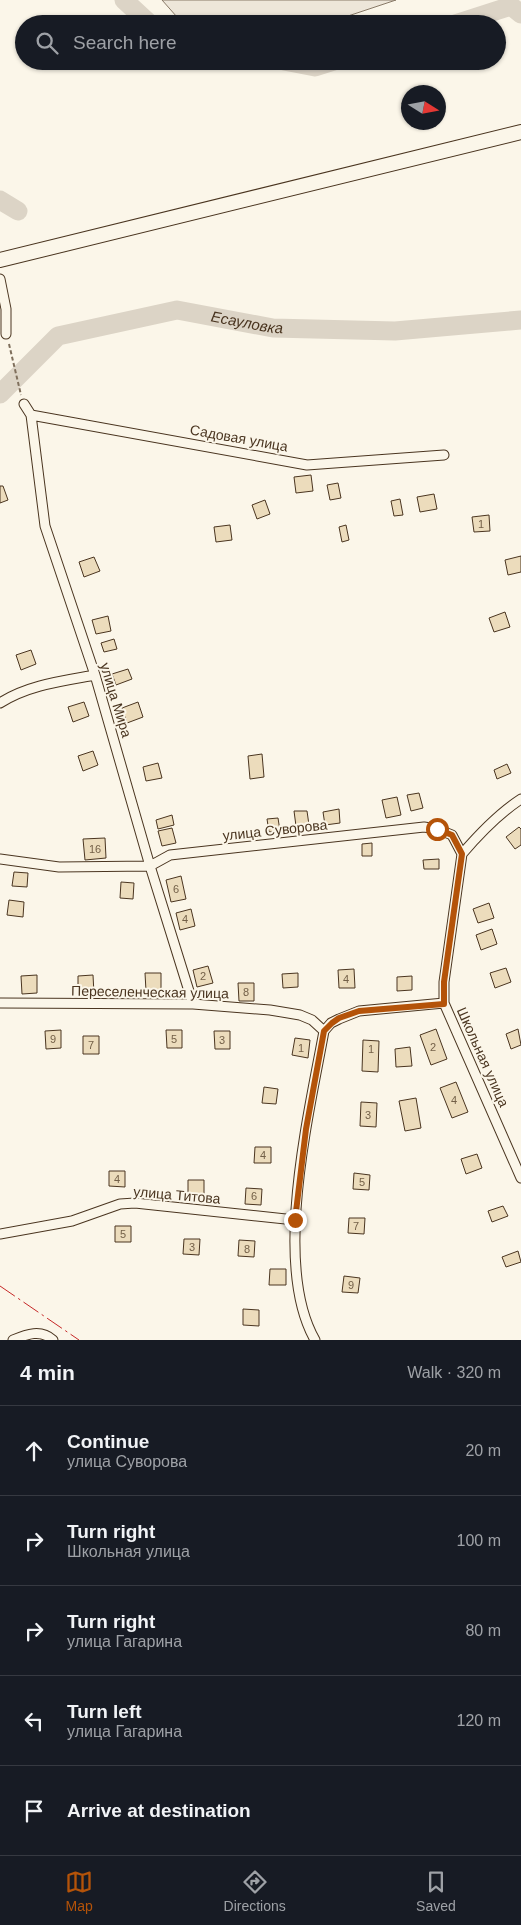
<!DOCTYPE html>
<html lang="en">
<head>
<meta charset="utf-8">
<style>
	:root { --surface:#171b24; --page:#20242c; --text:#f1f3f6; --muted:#9ea1a6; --line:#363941; --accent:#b45309 }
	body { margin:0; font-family:Helvetica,sans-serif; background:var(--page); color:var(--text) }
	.compass { position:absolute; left:401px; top:85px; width:45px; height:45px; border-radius:50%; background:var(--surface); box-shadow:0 1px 4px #0004; rotate:101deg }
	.stop { position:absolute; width:15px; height:15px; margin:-11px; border:4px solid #b45309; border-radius:50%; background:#fff }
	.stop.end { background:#b45309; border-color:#fff; box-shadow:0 1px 5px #0008 }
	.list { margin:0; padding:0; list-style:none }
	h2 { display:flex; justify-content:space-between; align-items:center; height:65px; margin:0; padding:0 20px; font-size:21px }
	h2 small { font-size:16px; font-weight:400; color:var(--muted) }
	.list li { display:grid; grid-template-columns:32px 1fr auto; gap:15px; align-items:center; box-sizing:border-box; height:90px; padding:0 20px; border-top:1px solid var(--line) }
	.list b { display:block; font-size:19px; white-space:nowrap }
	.list p { margin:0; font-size:16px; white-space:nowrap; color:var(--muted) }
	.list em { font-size:16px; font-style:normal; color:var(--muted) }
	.icon { flex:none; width:28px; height:28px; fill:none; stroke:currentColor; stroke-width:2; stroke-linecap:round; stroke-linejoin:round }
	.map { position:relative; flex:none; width:521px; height:1340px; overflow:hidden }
	.search { position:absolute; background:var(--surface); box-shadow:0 1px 4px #0004; left:15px; right:15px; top:15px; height:55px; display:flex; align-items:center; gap:12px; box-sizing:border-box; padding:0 18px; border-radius:28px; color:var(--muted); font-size:19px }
	.sheet { height:515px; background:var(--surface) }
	nav { display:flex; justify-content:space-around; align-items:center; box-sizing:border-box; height:70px; border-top:1px solid var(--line); background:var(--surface); font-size:14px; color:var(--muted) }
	nav a { display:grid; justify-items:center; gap:2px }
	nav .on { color:var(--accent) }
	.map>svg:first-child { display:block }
</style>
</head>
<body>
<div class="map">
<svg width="521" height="1340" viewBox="0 0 521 1340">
	<rect width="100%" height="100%" fill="#fbf6e9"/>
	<!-- green -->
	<path fill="#ede6d9" stroke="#887966" d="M 162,0 L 396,0 L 324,24 L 237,24 L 177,17 Z"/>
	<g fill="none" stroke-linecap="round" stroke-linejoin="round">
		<!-- river -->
		<g stroke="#dcd4c6" stroke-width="19">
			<path d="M 124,0 L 150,24"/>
			<path d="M 455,24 L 511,6 L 521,14"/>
			<path d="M 284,61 L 315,67 L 334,61"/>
			<path d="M 0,200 L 18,211"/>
			<path id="s1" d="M 0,394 L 58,336 L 177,310 L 273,328 L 395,331 L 521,320"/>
		</g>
	</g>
	<!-- building -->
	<path fill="#ecdcbc" stroke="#4a3520" d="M 311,475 L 313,491 L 296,493 L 294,477 Z
		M 338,483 L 341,498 L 330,500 L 327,485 Z
		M 0,486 L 3,486 L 8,500 L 0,503 Z
		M 434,494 L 437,509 L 420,512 L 417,497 Z
		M 400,499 L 403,515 L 394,516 L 391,501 Z
		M 265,500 L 270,514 L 257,519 L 252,505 Z
		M 489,515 L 490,531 L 474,532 L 472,517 Z
		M 230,525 L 232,540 L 216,542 L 214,527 Z
		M 346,525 L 349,540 L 342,542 L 339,527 Z
		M 521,556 L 521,572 L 508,575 L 505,560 Z
		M 94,557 L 100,571 L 84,577 L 79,562 Z
		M 505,612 L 510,627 L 494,632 L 489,618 Z
		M 108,616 L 111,631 L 96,634 L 92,620 Z
		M 114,639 L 117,649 L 104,652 L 101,643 Z
		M 31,650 L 36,664 L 21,670 L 16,655 Z
		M 128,669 L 132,679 L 116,685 L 112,674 Z
		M 84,702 L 89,716 L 73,722 L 68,707 Z
		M 138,702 L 143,717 L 127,723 L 122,708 Z
		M 93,751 L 98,765 L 83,771 L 78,756 Z
		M 262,754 L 264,777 L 250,779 L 248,756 Z
		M 158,763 L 162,778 L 146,781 L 143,767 Z
		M 507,764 L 511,773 L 497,779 L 494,770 Z
		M 419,793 L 423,808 L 411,811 L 407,795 Z
		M 397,797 L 401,815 L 386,818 L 382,800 Z
		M 339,809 L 340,823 L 325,825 L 323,812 Z
		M 294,811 L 307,811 L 309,825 L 296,826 Z
		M 172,815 L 174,825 L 158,829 L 156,820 Z
		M 278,818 L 280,831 L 269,832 L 267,819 Z
		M 519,827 L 521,829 L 521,845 L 515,849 L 506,837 Z
		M 172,828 L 176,843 L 162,846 L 158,831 Z
		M 105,838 L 106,858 L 85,860 L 83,839 Z
		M 372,843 L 372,856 L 362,856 L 362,844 Z
		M 439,859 L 439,869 L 424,869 L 423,860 Z
		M 14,872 L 28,873 L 27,887 L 12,886 Z
		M 181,876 L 186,899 L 171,902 L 166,880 Z
		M 121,882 L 134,883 L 133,899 L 120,898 Z
		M 9,900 L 24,902 L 23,917 L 7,915 Z
		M 489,903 L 494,918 L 478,923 L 473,909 Z
		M 191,909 L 195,926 L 180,930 L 176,913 Z
		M 492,929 L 497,944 L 481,950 L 476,935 Z
		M 208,966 L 213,983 L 197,987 L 193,970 Z
		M 506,968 L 511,982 L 495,988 L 490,973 Z
		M 354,969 L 355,988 L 339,988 L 338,970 Z
		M 145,973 L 161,973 L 161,991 L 146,991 Z
		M 298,973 L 298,987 L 283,988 L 282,974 Z
		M 37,975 L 37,993 L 22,994 L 21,976 Z
		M 93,975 L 94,994 L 78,994 L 78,976 Z
		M 412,976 L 412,990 L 397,991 L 397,977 Z
		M 238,983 L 254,983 L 254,1001 L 239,1001 Z
		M 436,1029 L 447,1059 L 431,1065 L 420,1035 Z
		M 518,1029 L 521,1045 L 511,1049 L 506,1034 Z
		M 61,1030 L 61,1048 L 46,1049 L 45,1031 Z
		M 166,1030 L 182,1030 L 182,1048 L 167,1048 Z
		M 214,1031 L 230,1031 L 230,1049 L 215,1049 Z
		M 83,1036 L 99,1036 L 99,1054 L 83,1054 Z
		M 295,1038 L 310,1040 L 308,1058 L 292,1055 Z
		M 363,1040 L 379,1041 L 378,1072 L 362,1071 Z
		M 410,1047 L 412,1066 L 396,1067 L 395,1049 Z
		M 456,1082 L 468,1112 L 452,1118 L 440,1088 Z
		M 264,1087 L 278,1089 L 276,1104 L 262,1103 Z
		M 416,1098 L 421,1128 L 405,1131 L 399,1101 Z
		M 361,1102 L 377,1103 L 376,1127 L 360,1126 Z
		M 255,1147 L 271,1147 L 271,1163 L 254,1163 Z
		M 477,1154 L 482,1168 L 466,1174 L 461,1159 Z
		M 109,1171 L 125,1171 L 125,1187 L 109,1186 Z
		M 354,1173 L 370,1175 L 369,1190 L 353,1189 Z
		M 188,1180 L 204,1180 L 204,1196 L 188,1195 Z
		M 246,1188 L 262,1189 L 261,1205 L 245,1204 Z
		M 503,1206 L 508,1216 L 492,1222 L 488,1211 Z
		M 349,1218 L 365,1218 L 364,1234 L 348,1233 Z
		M 115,1226 L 131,1226 L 131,1242 L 115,1242 Z
		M 184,1239 L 200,1239 L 199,1255 L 183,1254 Z
		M 239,1240 L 255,1241 L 254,1257 L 238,1256 Z
		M 518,1251 L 521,1262 L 506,1267 L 502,1257 Z
		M 270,1269 L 286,1269 L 286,1285 L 269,1285 Z
		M 344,1276 L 360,1278 L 358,1293 L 342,1292 Z
		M 243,1309 L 259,1310 L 259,1326 L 243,1325 Z"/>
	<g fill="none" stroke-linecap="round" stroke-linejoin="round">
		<!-- street casing -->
		<g stroke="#4a3520" stroke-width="11">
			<path id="street" d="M 0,279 L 6,309 L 6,334
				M 24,404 L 31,415 L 45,526 L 95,675 L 150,866 L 193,1004
				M 31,415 L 307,465 L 444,455
				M 0,703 C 28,685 62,681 95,675
				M 462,854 L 444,982 L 444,1003 L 521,1178
				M 462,854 C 480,833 498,814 521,799
				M 0,859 L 59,867 L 150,866 L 170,855 L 424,827 L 437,829 L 452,835 L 462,854
				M 0,1003 L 193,1004 L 270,1010 L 300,1015 L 312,1020 L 324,1031
				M 0,1234 L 72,1221 L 120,1204 L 135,1203 L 295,1220
				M 13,1340 C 27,1334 41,1329 53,1340
				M 315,1340 C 272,1265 309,1114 324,1031 L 331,1023 L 339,1019 L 359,1011 L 444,1003"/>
		</g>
		<!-- secondary casing -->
		<g stroke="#4a3520" stroke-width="16">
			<path id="secondary" d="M 0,260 L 521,132"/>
		</g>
		<!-- path -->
		<path stroke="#7f6f5c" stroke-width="2" stroke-dasharray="4 2.5" stroke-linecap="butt" d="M 9,344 L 21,395"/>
		<!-- street -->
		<use href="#street" stroke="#fbf6e9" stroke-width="9"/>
		<!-- secondary -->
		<use href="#secondary" stroke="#fbf6e9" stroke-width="14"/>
		<!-- power -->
		<path stroke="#c62828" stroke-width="1" stroke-dasharray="18 4 2.5 4" stroke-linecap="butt" d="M 0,1286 L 79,1340"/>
	</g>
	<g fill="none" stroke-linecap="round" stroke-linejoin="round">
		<!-- route -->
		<path stroke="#b45309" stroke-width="6" d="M 295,1220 L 306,1129 L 324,1031 L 332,1023 L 339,1018 L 359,1011 L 444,1004 L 444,982 L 462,854 L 452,835 L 437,829"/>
	</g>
	<g text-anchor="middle" stroke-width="4" stroke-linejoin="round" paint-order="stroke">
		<!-- number labels -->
		<g font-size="11" fill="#725f47">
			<text x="481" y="528">1</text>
			<text x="95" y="853">16</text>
			<text x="176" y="893">6</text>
			<text x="185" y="923">4</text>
			<text x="203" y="980">2</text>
			<text x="346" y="983">4</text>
			<text x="246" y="996">8</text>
			<text x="53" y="1043">9</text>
			<text x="174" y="1043">5</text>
			<text x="222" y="1044">3</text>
			<text x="91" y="1049">7</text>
			<text x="433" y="1051">2</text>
			<text x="301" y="1052">1</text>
			<text x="371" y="1053">1</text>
			<text x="454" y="1104">4</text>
			<text x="368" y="1119">3</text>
			<text x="263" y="1159">4</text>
			<text x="117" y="1183">4</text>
			<text x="362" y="1186">5</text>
			<text x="254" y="1200">6</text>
			<text x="356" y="1230">7</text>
			<text x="123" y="1238">5</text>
			<text x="192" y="1251">3</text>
			<text x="247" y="1253">8</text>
			<text x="351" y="1289">9</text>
		</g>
		<!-- street labels -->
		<g font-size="14" fill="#4a3520" stroke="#fbf6e9">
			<text transform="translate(239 438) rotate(10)" y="5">Садовая улица</text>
			<text transform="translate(116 700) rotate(73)" y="5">улица Мира</text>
			<text transform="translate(275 830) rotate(-6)" y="5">улица Суворова</text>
			<text transform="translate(150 992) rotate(1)" y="5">Переселенческая улица</text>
			<text transform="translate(483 1057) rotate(66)" y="5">Школьная улица</text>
			<text transform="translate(177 1195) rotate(5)" y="5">улица Титова</text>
		</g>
		<!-- water labels -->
		<g font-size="15" font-style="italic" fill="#4a3520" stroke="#fbf6e9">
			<text dy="5" stroke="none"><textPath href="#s1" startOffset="275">Есауловка</textPath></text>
		</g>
	</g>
</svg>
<svg class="compass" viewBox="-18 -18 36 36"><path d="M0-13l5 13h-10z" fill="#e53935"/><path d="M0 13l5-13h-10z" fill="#9ea1a6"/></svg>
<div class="stop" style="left:437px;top:829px"></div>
<div class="stop end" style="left:295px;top:1220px"></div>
<div class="search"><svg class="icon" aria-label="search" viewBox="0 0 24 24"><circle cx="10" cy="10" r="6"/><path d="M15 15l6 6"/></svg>Search here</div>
</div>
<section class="sheet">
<h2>4 min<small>Walk · 320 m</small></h2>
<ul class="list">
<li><svg class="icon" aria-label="ahead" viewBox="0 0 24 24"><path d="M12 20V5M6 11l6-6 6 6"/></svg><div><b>Continue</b><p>улица Суворова</p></div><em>20 m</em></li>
<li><svg class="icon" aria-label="right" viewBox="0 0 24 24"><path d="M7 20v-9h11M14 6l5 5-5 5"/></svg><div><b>Turn right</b><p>Школьная улица</p></div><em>100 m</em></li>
<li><svg class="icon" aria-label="right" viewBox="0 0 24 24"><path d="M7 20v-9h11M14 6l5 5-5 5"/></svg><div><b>Turn right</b><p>улица Гагарина</p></div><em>80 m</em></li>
<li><svg class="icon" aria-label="left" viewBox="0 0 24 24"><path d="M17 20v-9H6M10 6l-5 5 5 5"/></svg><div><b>Turn left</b><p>улица Гагарина</p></div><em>120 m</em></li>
<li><svg class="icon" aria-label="arrive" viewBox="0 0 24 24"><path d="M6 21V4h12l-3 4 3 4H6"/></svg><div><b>Arrive at destination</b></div></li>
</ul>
</section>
<nav>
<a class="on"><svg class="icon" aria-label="map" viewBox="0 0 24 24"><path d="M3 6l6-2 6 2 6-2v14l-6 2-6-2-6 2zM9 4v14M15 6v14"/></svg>Map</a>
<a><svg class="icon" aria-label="directions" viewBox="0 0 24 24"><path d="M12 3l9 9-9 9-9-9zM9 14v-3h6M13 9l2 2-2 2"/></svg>Directions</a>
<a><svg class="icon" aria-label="saved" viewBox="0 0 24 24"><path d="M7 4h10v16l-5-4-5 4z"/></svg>Saved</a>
</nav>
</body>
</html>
